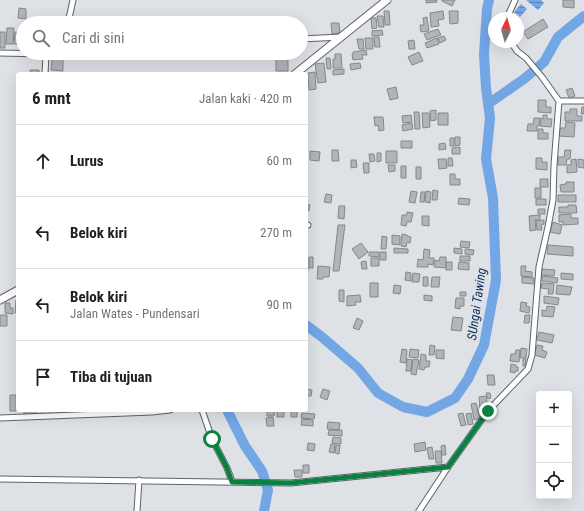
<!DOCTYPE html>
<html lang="id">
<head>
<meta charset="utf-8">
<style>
	:root { --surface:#fff; --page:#f6f6f6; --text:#202124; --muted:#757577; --line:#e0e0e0 }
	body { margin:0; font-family:"Roboto Condensed",sans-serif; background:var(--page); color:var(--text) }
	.controls { position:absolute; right:12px; bottom:12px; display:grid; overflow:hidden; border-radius:4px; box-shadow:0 4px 16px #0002 }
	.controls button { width:36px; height:36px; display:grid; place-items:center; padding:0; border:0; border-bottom:1px solid var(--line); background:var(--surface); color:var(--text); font:20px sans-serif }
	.compass { position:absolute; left:488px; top:12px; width:36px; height:36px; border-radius:50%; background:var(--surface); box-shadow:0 4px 16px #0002; rotate:5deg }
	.stop { position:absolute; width:12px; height:12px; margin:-9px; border:3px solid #0b8043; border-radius:50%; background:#fff }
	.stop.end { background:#0b8043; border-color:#fff; box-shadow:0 1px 4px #0008 }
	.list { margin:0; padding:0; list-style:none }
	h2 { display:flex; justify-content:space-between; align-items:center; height:52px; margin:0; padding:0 16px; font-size:17px }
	h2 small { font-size:13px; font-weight:400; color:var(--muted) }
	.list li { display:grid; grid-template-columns:26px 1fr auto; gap:12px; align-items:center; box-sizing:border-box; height:72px; padding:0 16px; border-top:1px solid var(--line) }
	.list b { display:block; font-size:15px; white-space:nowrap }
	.list p { margin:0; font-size:13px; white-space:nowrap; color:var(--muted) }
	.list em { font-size:13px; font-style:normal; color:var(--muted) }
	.icon { flex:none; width:22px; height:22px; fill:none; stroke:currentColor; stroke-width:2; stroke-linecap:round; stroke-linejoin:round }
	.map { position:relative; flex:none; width:584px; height:511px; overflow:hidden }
	.search { position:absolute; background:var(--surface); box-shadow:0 4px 16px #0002; left:16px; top:16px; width:292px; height:44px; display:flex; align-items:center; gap:10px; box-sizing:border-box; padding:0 14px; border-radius:22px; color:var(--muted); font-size:15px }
	.panel { position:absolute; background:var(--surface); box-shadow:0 4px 16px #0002; left:16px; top:72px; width:292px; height:340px; border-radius:4px }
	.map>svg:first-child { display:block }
</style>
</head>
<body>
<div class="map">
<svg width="584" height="511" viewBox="0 0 584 511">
	<defs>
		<pattern id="water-rules" width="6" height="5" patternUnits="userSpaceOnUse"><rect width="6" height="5" fill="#72a6e5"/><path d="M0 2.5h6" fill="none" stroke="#5d87b9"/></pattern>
	</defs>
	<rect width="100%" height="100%" fill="#dee1e6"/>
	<!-- water -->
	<path fill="url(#water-rules)" d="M 526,0 L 541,0 L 544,3 L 538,10 Z
		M 521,4 L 527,9 L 520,17 L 514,12 Z"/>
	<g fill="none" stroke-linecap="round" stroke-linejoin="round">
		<!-- river -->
		<path stroke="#72a6e5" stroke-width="10" d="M 488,104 L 524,79 L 544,62 L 558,37 L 584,16
			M 306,325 L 322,337 L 358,368 L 378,393 L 403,407 L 427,412 L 455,398 L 468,379 L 484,345 L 496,280 L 493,198 L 486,159 L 490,118 L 486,88 L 484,54 L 487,9 L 489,0
			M 227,410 L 245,446 L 262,471 L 268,490 L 264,511"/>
	</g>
	<!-- building -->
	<path fill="#b1b4b9" stroke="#84878b" d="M 426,0 L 437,0 L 437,2 L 426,3 Z
		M 442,0 L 455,0 L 452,6 L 442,1 Z
		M 563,0 L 574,0 L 574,8 L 563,7 Z
		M 19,8 L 26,9 L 26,19 L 18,18 Z
		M 384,11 L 389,11 L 390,25 L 385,25 Z
		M 443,11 L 444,19 L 438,20 L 439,26 L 431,27 L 430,13 Z
		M 449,11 L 458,11 L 458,23 L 450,24 Z
		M 377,16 L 383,16 L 384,27 L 379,27 Z
		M 427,17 L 429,31 L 421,32 L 420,25 L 424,25 L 423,18 Z
		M 371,18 L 376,18 L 377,28 L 372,29 Z
		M 543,19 L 548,27 L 528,39 L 523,32 Z
		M 331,23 L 339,23 L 340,33 L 332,34 Z
		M 7,28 L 14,28 L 13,44 L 6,44 Z
		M 438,29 L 441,35 L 427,40 L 424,34 Z
		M 382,30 L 383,35 L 372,36 L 372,31 Z
		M 0,32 L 5,32 L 5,48 L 0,48 Z
		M 15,32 L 23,33 L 23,41 L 20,40 L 20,44 L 14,44 Z
		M 444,36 L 446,40 L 440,43 L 438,38 Z
		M 374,37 L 379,37 L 380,47 L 375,47 Z
		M 365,38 L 373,38 L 373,49 L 366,49 Z
		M 437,38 L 439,44 L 427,48 L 425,43 Z
		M 357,39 L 363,39 L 364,49 L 359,49 Z
		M 414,40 L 415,49 L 409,49 L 408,41 Z
		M 366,50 L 367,55 L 362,55 L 363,59 L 353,60 L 352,55 L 353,55 L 353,52 Z
		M 419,52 L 423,61 L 412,65 L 408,57 Z
		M 276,53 L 288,53 L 288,71 L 276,71 Z
		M 335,54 L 341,54 L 342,68 L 333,68 L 333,59 L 335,59 Z
		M 52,58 L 63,59 L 63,71 L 51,70 Z
		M 326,58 L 330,58 L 331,69 L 327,69 Z
		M 324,63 L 326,82 L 318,83 L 315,64 Z
		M 360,63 L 361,68 L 351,70 L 350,64 Z
		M 344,69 L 344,74 L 333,75 L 333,70 Z
		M 30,70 L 39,70 L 39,74 L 31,74 Z
		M 315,72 L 316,89 L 309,90 L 308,73 Z
		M 396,87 L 398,98 L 390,100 L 387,89 Z
		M 572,88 L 575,96 L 569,98 L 566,90 Z
		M 538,100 L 546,100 L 546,107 L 551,107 L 551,113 L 538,112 Z
		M 582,107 L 584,107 L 584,114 L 581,114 Z
		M 570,109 L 577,109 L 577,116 L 582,116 L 582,121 L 565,121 L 565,112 L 570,112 Z
		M 436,110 L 436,120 L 431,121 L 430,111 Z
		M 414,112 L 419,112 L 420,129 L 415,129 Z
		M 422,113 L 429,113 L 430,127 L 423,128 Z
		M 438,113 L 448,113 L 448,125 L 438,125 Z
		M 411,115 L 412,122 L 403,123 L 402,116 Z
		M 543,115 L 547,115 L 547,119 L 552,119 L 551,127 L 540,126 L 541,118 L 543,119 Z
		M 374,117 L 383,117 L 384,130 L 379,131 L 378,125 L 375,126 Z
		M 534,118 L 540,118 L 539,126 L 537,126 L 537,131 L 527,131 L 528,124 L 533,124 Z
		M 566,122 L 575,123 L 574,137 L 559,136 L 560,128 L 565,128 Z
		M 412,123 L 413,129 L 403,131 L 402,125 Z
		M 538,129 L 543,129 L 543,133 L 548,133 L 548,139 L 538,139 Z
		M 455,137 L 460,137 L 460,145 L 455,146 Z
		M 450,138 L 454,138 L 454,146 L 450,146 Z
		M 401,141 L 412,141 L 412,148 L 401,148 Z
		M 445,143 L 446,149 L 439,150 L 439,144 Z
		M 460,147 L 460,154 L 452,154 L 452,148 Z
		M 332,150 L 338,150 L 339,161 L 332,161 Z
		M 565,150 L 571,150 L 570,159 L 567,159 L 566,165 L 558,165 L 558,157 L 564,157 Z
		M 310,151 L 320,152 L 319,161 L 310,160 Z
		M 386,151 L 397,151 L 397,163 L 386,163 Z
		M 377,153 L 381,153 L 381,161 L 377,162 Z
		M 369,154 L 374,154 L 375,161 L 370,162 Z
		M 448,158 L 452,158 L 453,166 L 448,166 Z
		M 536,158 L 542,158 L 542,162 L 547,162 L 547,170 L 536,169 Z
		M 438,159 L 446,159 L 447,168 L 439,169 Z
		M 576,159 L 577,172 L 567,173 L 567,165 L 571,165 L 571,160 Z
		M 578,159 L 584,160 L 584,168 L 578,167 Z
		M 351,160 L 356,160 L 357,167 L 351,168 Z
		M 363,163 L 369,163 L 369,173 L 364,173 Z
		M 388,165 L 395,165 L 395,171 L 389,172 Z
		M 401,166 L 406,166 L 406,178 L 401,178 Z
		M 416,167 L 421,167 L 421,179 L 416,179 Z
		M 450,174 L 455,174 L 455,179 L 460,179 L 460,185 L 450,185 Z
		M 540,179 L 548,179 L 548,187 L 540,187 Z
		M 566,182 L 574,182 L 574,192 L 561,192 L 560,185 L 566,184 Z
		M 535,188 L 541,188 L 541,198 L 535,198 Z
		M 433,190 L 438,191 L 437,200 L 432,200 Z
		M 411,191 L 417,192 L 415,203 L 409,202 Z
		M 426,191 L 431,192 L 430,203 L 425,202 Z
		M 421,192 L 425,192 L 424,202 L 420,202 Z
		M 326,194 L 332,195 L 331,203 L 324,202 Z
		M 558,195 L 576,195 L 576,202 L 558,202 Z
		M 459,198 L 470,199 L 469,205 L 458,204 Z
		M 536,199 L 546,199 L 546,205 L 536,205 Z
		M 306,204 L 310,205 L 309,211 L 306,210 L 306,213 Z
		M 568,205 L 576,205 L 577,213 L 559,213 L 559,207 L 568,207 Z
		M 339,206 L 345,206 L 344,219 L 338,218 Z
		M 538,209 L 545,209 L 545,214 L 538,214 Z
		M 407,212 L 413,213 L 411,222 L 407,222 L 406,226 L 401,225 L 402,215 L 407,215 Z
		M 571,214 L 571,218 L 578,218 L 578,224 L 563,225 L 563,222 L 559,222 L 559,215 Z
		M 540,215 L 540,220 L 535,220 L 536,230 L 530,231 L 529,216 Z
		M 422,216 L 429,216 L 429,226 L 422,225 Z
		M 544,220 L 544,224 L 541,225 L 542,230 L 537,230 L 536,221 Z
		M 553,222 L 562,225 L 560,234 L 550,232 Z
		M 338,225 L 345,225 L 339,271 L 333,271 Z
		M 402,234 L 407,235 L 407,236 L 411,237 L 410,243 L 407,242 L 406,247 L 401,246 Z
		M 392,235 L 400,236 L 400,245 L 392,244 Z
		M 382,236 L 387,237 L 386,249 L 381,249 Z
		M 461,241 L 470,242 L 469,248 L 460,247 Z
		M 361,243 L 368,252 L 359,259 L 352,249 Z
		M 548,245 L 573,247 L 573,256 L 547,254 Z
		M 394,248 L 408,249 L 408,253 L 394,253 Z
		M 454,248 L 462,249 L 462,254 L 454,253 Z
		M 424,249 L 430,250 L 429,258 L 434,258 L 433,265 L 428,264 L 428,267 L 417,267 L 418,259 L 423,260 Z
		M 465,249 L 474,250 L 473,255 L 465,254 Z
		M 369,252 L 379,252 L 379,257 L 369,256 Z
		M 380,252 L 386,252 L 386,260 L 380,260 Z
		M 460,256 L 470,256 L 470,261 L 460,261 Z
		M 309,257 L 313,257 L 313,268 L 309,268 Z
		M 440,257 L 446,257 L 446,268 L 434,267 L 435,260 L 439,261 Z
		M 306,258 L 308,258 L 308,271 L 306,271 Z
		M 371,258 L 379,258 L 379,266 L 371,266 Z
		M 366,261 L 367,269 L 362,269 L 361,262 Z
		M 446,262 L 452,262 L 452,270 L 446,270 Z
		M 459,262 L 469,263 L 469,270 L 458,269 Z
		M 318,266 L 330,267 L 329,277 L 323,277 L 323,279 L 317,279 Z
		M 521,266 L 526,266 L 525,271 L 532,272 L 532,277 L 521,276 Z
		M 542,269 L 555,270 L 554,276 L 541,275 Z
		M 406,272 L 411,273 L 411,281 L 405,280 Z
		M 413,273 L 420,274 L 419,282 L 412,282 Z
		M 561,273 L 573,274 L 573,280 L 561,279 Z
		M 542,276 L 558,278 L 557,283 L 542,281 Z
		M 423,277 L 428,277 L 428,286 L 423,286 Z
		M 432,277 L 440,277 L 439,287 L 431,287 Z
		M 522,277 L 534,278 L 534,284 L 522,283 Z
		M 370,283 L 378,283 L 378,297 L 370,297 Z
		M 542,283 L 554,284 L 553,294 L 548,294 L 549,289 L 541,288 Z
		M 394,285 L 401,286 L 400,294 L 393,293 Z
		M 557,285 L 572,287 L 570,295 L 556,294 Z
		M 339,290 L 344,290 L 344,302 L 339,301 Z
		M 460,292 L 466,292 L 466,296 L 460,296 Z
		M 360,295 L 361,302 L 355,302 L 356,305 L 347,306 L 347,296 Z
		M 424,295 L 432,296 L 432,301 L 424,300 Z
		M 544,296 L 559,298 L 558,305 L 544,303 Z
		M 456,298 L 464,298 L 464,306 L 460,306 L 460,309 L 455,308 Z
		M 16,300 L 18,300 L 18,313 L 15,313 Z
		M 521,302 L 527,303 L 526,306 L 530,307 L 529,313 L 520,311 Z
		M 5,303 L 10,303 L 10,308 L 13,308 L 13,314 L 5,313 Z
		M 547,306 L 555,307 L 553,317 L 542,316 L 542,310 L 546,311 Z
		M 0,315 L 7,315 L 7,326 L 0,326 Z
		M 525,315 L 530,315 L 529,323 L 524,323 Z
		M 453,317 L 463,318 L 461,331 L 451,330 Z
		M 357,318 L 363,321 L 359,330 L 353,328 Z
		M 539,332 L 554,335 L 552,343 L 537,340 Z
		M 430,345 L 435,346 L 434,355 L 429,355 Z
		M 537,345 L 543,346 L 542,350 L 547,352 L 545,358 L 534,355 Z
		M 521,348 L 527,349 L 526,358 L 520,358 Z
		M 402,349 L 407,350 L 406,363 L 400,362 Z
		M 410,349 L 419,350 L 418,358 L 409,357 Z
		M 436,350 L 444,350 L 444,359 L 436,358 Z
		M 516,350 L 520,350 L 519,362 L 510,361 L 511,354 L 515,354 Z
		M 421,354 L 426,355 L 426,361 L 430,361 L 429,367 L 425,367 L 424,370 L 419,369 Z
		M 407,359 L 412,360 L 411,371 L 406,371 Z
		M 413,359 L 419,360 L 416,375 L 411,374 Z
		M 523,359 L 526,359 L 525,366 L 523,366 Z
		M 511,364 L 516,365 L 516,367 L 518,367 L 518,371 L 515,371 L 515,373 L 510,372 Z
		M 487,375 L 494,375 L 495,385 L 488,385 Z
		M 306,389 L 312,390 L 311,396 L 306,396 L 306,397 Z
		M 323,389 L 330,391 L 327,400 L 320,397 Z
		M 486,393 L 490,393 L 491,398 L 488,399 Z
		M 10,395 L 16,395 L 16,411 L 10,411 Z
		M 486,396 L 488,408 L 480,409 L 479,397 Z
		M 476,403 L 480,418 L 474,420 L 471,404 Z
		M 24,410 L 28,410 L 28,415 L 24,415 Z
		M 31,410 L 36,410 L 36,415 L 30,414 Z
		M 267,410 L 275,410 L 274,416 L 267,416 Z
		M 277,410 L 284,410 L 284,417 L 277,417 Z
		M 291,410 L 297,410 L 297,417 L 291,417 Z
		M 302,413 L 315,414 L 314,419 L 301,418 Z
		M 463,413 L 466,425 L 461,426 L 458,414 Z
		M 471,413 L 473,424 L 468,425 L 466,414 Z
		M 273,417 L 274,426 L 267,426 L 266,418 Z
		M 302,419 L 313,420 L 313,426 L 301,425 Z
		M 328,422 L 340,423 L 339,430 L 327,429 Z
		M 329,430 L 342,430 L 342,436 L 328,435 Z
		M 333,437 L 341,438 L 341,444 L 332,443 Z
		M 425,442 L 426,450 L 415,452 L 414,444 Z
		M 308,443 L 315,444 L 314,451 L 307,450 Z
		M 331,444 L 335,444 L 334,453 L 329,452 Z
		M 336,445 L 340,445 L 339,454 L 335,453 Z
		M 445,445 L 446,455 L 442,455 L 441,446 Z
		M 432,447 L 434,459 L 429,459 L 427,448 Z
		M 435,451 L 441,451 L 442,463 L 436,463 Z
		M 303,465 L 309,465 L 309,473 L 303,473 Z
		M 294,470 L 302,470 L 302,477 L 295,477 Z"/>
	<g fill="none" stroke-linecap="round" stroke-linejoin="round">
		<!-- street casing -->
		<g stroke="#606367" stroke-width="7">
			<path id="street" d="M 507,18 L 515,0
				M 68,23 L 73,0
				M 301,39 L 341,37
				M 0,53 L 46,54 L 71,53
				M 45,74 L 46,54
				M 559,101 L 584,101
				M 306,225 L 308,225
				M 202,410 L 212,439 L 227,468 L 232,481
				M 0,418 L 152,412 L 170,410
				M 0,479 L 291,483 L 448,467
				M 137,511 L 139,480
				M 419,511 L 448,467 L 488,411 L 528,369 L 532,355 L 539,267 L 548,227 L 553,200 L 554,165 L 559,101 L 542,77 L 526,58 L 517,51 L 511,42"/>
		</g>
		<!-- secondary casing -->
		<g stroke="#606367" stroke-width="9">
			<path id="secondary" d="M 295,74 L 387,0
				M 0,300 L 18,290"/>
		</g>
		<!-- street -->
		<use href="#street" stroke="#fff" stroke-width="5"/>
		<!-- secondary -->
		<use href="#secondary" stroke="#fff" stroke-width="7"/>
	</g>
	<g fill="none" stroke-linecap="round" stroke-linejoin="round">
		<!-- route -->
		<path stroke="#0b8043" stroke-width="5" d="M 212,439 L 227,468 L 232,482 L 291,483 L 448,467 L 488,411"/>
	</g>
	<g text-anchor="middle" stroke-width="3" stroke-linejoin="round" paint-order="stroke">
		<!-- water labels -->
		<g font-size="13" font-style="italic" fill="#0d315a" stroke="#dee1e6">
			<text transform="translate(476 304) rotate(-82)" y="5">SUngai Tawing</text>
		</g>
	</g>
</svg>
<div class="controls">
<button>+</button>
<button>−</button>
<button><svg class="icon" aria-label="locate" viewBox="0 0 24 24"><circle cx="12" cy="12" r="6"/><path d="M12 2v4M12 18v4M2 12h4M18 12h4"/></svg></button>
</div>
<svg class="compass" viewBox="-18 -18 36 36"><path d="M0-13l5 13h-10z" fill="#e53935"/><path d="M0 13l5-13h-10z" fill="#757577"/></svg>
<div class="stop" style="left:212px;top:439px"></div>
<div class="stop end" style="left:488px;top:411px"></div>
<div class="search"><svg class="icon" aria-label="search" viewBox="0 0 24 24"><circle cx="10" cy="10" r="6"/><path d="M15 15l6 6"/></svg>Cari di sini</div>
<section class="panel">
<h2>6 mnt<small>Jalan kaki · 420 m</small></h2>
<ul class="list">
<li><svg class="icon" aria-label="ahead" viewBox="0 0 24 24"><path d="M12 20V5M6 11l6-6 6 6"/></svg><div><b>Lurus</b></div><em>60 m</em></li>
<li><svg class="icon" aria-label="left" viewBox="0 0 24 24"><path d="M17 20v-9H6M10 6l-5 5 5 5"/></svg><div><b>Belok kiri</b></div><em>270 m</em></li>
<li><svg class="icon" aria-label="left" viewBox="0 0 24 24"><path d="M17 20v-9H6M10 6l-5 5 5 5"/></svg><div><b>Belok kiri</b><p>Jalan Wates - Pundensari</p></div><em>90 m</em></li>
<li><svg class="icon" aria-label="arrive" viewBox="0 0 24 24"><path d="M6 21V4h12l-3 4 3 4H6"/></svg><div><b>Tiba di tujuan</b></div></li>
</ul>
</section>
</div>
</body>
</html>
